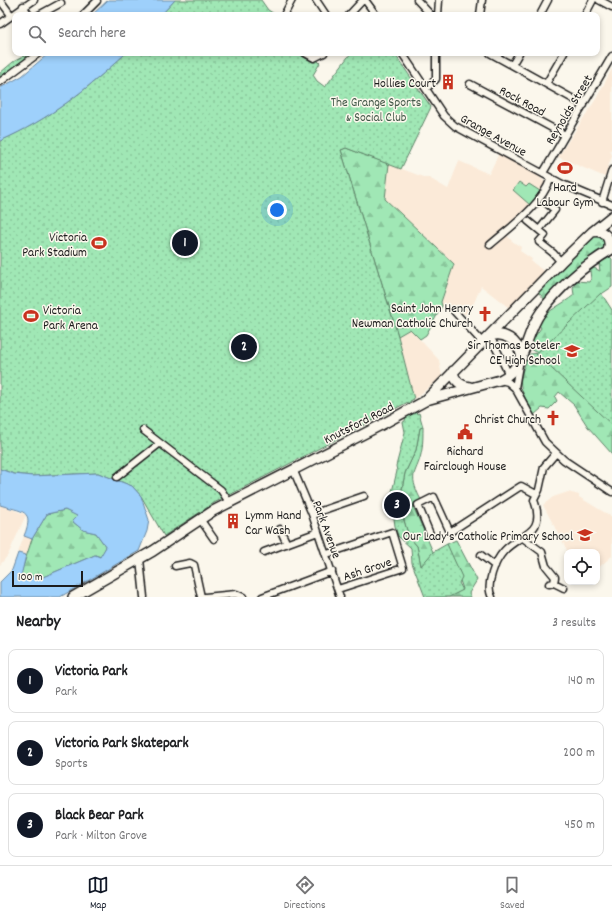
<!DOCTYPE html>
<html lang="en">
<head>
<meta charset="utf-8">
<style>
	:root { --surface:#fff; --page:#f6f6f6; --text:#202124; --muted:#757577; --line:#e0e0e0; --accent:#111827 }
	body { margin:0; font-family:Dekko,sans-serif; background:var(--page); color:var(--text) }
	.controls { position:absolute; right:12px; bottom:12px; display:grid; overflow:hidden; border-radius:8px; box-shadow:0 2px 6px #0003 }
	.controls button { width:36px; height:36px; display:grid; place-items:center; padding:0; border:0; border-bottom:1px solid var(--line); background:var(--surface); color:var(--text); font:20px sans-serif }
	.scale { position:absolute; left:12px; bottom:10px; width:71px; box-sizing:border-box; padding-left:4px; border:2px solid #1c1c1c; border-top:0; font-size:11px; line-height:14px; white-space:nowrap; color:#1c1c1c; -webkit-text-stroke:3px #fbf7ec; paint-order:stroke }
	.you { position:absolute; left:277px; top:210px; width:14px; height:14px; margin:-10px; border:3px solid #fff; border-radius:50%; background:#1a73e8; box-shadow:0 0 0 6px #1a73e833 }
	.badge { display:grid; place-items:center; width:26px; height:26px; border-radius:50%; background:var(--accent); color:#fff; font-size:13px; font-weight:700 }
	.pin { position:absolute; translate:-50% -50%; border:2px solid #fff; box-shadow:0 1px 4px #0006 }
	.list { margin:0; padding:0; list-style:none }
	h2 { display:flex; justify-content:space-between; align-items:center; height:52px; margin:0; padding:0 16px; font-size:17px }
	h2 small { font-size:13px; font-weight:400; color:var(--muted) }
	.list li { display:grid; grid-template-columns:26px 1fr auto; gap:12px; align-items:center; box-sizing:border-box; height:64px; margin:0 8px 8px; padding:0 8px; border:1px solid var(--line); border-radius:8px }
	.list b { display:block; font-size:15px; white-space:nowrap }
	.list p { margin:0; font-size:13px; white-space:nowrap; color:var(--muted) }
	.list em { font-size:13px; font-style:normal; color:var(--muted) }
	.icon { flex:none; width:22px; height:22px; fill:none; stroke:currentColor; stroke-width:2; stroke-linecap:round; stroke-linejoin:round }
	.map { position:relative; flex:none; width:612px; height:597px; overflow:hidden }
	.search { position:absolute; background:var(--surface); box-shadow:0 2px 6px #0003; left:12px; right:12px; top:12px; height:44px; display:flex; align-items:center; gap:10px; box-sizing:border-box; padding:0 14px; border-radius:8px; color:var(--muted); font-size:15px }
	.sheet { height:268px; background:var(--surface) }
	nav { display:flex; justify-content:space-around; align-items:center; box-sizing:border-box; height:56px; border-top:1px solid var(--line); background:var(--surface); font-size:11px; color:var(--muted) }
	nav a { display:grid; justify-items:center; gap:2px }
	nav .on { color:var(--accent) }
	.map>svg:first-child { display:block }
</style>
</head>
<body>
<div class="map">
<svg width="612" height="597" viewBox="0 0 612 597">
	<defs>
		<pattern id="forest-firs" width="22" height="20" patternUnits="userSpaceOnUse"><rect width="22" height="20" fill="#a0e7b5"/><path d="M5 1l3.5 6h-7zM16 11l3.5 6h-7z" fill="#89c69b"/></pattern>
		<pattern id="park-dots" width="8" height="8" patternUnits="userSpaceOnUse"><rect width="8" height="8" fill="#a0e7b5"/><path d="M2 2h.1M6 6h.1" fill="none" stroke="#89c69b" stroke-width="1.8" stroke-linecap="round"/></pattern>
	</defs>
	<rect width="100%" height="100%" fill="#fbf7ec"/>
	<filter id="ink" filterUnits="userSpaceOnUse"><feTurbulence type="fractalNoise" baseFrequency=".025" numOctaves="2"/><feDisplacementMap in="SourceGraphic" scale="8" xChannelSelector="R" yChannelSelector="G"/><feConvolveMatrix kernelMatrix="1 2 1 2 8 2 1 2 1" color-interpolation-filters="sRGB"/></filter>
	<g filter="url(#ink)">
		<!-- built -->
		<path fill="#fbead8" d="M 612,69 L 612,148 L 610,151 L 612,155 L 605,177 L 558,157 L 596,99 Z
			M 500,151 L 535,173 L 546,183 L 540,191 L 529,184 L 527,187 L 519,182 L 513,190 L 530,205 L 503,231 L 512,241 L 521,247 L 520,251 L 532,259 L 531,261 L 546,273 L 513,311 L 481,286 L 469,315 L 442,306 L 441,303 L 454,264 L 384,199 L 389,164 L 423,177 L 429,178 L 448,189 L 459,161 L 489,174 Z
			M 410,329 L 439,360 L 442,377 L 414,399 L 398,336 Z
			M 568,492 L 579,495 L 579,497 L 612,517 L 612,556 L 597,569 L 597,552 L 568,552 L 543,505 L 553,497 Z
			M 0,504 L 26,515 L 8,555 L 0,565 Z
			M 24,536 L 32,539 L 26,555 L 18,553 Z"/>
		<!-- green -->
		<path fill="#a0e7b5" stroke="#5e8268" d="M 519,182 L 526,187 L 529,184 L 540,191 L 530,205 L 513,190 Z"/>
		<!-- forest -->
		<path fill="url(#forest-firs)" stroke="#5e8268" d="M 346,148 L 389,164 L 385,199 L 454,264 L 441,302 L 442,306 L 426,335 L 420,339 L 410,329 L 398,336 L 341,150 Z
			M 592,232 L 611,243 L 548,303 L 537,291 Z
			M 610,257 L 612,259 L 612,287 L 600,295 L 561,346 L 535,352 L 530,349 L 533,339 L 541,328 L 538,323 C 547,310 562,305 574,295 L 573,288 L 576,281 L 589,282 L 591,279 L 590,271 L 594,268 L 600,271 L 599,265 L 604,260 Z
			M 540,353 L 542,355 L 540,360 L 553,366 L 612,413 L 612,454 L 588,427 L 574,405 L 559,392 L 555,397 L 557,401 L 549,409 L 542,408 L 534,415 C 519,386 515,384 530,354 Z
			M 423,427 C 423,434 423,442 422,449 C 418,475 406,471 421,500 L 413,506 L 433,552 L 449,596 L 463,589 L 447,544 L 456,540 L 477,580 L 469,593 L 471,597 L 435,597 L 421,566 L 417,546 L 409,537 L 402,514 L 401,494 L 405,473 L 416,450 L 420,428 Z
			M 65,510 L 78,516 L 72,521 L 83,530 L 96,533 L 106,547 L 101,557 L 95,555 L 43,577 L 20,576 L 32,539 L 47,514 Z"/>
		<!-- park -->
		<path fill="url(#park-dots)" stroke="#5e8268" d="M 175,0 L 261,0 L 268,10 L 276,15 L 161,15 Z
			M 126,53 L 302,53 L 305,57 L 317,60 L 320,63 L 313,75 L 317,81 L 325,87 L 351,53 L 394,53 L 431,107 L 401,169 L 346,148 L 341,150 L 398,336 L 414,399 L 410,401 L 417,414 L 419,413 L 423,427 L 420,428 L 416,450 L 405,473 L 401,494 L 402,514 L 409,537 L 417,546 L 421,566 L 433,552 L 447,544 L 462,577 L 459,583 L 463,590 L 449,597 L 425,597 L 412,563 L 411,548 L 398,536 L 395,526 L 391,496 L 397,471 L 396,466 L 405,432 L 403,422 L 405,421 L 408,402 L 214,503 L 164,536 L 141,496 L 132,486 L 98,473 L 32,476 L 14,474 L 0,469 L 0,141 C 51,118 85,91 126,53 Z
			M 28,54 L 23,62 L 0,78 L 0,73 L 13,62 Z
			M 601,293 L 612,310 L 612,425 L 536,354 Z"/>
		<!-- water -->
		<path fill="#9ed0fb" stroke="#6a88a2" d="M 108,0 L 175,0 L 161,15 L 92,15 Z
			M 49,53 L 126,53 C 86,90 50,119 0,141 L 0,88 L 22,76 Z
			M 0,469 L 14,474 L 32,476 L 98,473 L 132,486 L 141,496 L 149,520 L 147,531 L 139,551 L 60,597 L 0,597 L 0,582 L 12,570 L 18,553 L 26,555 L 21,576 L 43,577 L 95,555 L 100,557 L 106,547 L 96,533 L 83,530 L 72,521 L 77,516 L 65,510 L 47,514 L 32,539 L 24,536 C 35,509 22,512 0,505 Z"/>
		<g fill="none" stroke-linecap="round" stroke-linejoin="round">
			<!-- minor casing -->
			<g stroke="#1c1c1c" stroke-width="9">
				<path id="minor" d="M 0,0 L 11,15
					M 316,0 L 326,15
					M 365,0 L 376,15
					M 417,0 L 431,15
					M 599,0 L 612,7
					M 23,6 L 29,15
					M 39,15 L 61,3
					M 83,15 L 97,1
					M 284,15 L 292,0
					M 349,15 L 363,0
					M 438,15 L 439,0
					M 480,15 L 482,0
					M 540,15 L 548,0
					M 585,15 L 593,0
					M 0,24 L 34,0
					M 305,53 L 314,58 L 324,53
					M 402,53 L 444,116 L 455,126 L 562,184 L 612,205
					M 490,53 L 584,105
					M 512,65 L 519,53
					M 0,82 L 39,53
					M 470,84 L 565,135
					M 546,84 L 564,53
					M 426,89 L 436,79 L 436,53
					M 543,173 L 612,56
					M 602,202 L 612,170
					M 528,221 L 545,235 L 539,242 L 553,253 L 561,262
					M 539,230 L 555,210 L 546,203
					M 490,245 C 513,225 540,207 551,178
					M 454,311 L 482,342
					M 493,342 L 509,375
					M 519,365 L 515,388 L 545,442 L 564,460 L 612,492
					M 500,380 L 508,382 L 515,388
					M 143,430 L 221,490 L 229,502
					M 293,469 L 312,514 L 340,597
					M 117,477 L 159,444
					M 312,514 L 364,496
					M 200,519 L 214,539
					M 280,529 L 287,544
					M 430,534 L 418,505 L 434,497 L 450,532 L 521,486 L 536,494
					M 523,538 L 542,552 L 546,566 L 555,577 L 554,583
					M 264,552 L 318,532
					M 327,554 L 392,532 L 403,568 L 338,589
					M 481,555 L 495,566
					M 140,559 L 144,597
					M 175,566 L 190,563 L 194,565 L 201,597
					M 549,584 L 554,583 L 564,588
					M 205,597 L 236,594 L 243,597
					M 262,597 L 332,571
					M 492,597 C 485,585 495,561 504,551 C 520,533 547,535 534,500 L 539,490 L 544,467 L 556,453"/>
			</g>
			<!-- highway casing -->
			<g stroke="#1c1c1c" stroke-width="12">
				<path id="highway" d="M 592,232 C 605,229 612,239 608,251
					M 488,337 C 504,330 518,341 522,357
					M 453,371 C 454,381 461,386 470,387
					M 430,399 L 500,380 C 527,367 524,335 541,312 C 560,286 585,265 612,249
					M 73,597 L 153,551 L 213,511 L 381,425 L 425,401 L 561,262 L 592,232 L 612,216"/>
			</g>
			<!-- minor -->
			<use href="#minor" stroke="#fbf7ec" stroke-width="6"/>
			<!-- highway -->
			<use href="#highway" stroke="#fbf7ec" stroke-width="9"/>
		</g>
	</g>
	<!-- icons -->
	<defs>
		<g id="building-bare" transform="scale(1.2)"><path d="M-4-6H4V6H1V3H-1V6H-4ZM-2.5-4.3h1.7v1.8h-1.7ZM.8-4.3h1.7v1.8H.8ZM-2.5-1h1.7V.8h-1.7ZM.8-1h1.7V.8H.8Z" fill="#c8321e" stroke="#fbf7ec" stroke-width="2.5" paint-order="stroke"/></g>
		<g id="stadium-bare" transform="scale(1.2)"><path d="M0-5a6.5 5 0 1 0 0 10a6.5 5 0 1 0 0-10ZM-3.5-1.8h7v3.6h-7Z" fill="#c8321e" stroke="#fbf7ec" stroke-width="2.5" paint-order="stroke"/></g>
		<g id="church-bare" transform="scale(1.2)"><path d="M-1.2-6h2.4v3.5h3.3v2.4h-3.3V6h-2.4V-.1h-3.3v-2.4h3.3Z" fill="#c8321e" stroke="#fbf7ec" stroke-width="2.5" paint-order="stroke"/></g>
		<g id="school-bare" transform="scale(1.2)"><path d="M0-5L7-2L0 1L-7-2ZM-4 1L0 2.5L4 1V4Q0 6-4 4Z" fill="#c8321e" stroke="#fbf7ec" stroke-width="2.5" paint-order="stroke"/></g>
		<g id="civic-bare" transform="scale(1.2)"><path d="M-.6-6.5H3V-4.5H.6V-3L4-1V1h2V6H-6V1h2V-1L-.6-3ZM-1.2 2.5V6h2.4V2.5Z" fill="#c8321e" stroke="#fbf7ec" stroke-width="2.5" paint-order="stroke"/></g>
	</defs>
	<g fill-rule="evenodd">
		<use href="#building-bare" x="448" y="82"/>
		<use href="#stadium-bare" x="565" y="168"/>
		<use href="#stadium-bare" x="99" y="243"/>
		<use href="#church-bare" x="485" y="314"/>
		<use href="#stadium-bare" x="31" y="316"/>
		<use href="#school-bare" x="572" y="351"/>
		<use href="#church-bare" x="553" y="418"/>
		<use href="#civic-bare" x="465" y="432"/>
		<use href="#building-bare" x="233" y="521"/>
		<use href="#school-bare" x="585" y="535"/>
	</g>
	<g text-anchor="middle" stroke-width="3" stroke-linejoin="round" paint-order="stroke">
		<!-- poi labels -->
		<g font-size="13" fill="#1c1c1c" stroke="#fbf7ec" text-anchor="end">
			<text x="436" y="87">Hollies Court</text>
			<text x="565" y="191" text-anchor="middle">Hard<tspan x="565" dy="15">Labour Gym</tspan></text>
			<text x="87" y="241">Victoria<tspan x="87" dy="15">Park Stadium</tspan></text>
			<text x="473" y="312">Saint John Henry<tspan x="473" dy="15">Newman Catholic Church</tspan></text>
			<text x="43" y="314" text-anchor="start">Victoria<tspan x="43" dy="15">Park Arena</tspan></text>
			<text x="560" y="349">Sir Thomas Boteler<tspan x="560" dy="15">CE High School</tspan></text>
			<text x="541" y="423">Christ Church</text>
			<text x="465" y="455" text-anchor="middle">Richard<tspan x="465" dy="15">Fairclough House</tspan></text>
			<text x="245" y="519" text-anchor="start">Lymm Hand<tspan x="245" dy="15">Car Wash</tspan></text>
			<text x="573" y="540">Our Lady's Catholic Primary School</text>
		</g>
		<!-- street labels -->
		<g font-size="13" fill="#1c1c1c" stroke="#fbf7ec">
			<text transform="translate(523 100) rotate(28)" y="5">Rock Road</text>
			<text transform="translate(568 109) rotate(-59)" y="5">Reynolds Street</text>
			<text transform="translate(494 134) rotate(29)" y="5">Grange Avenue</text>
			<text transform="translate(358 422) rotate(-27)" y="5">Knutsford Road</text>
			<text transform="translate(328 529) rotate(70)" y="5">Park Avenue</text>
			<text transform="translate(367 568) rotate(-18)" y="5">Ash Grove</text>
		</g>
		<!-- park labels -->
		<g font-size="13" fill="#44594a" stroke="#fbf7ec">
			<text x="376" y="106">The Grange Sports<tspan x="376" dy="15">&amp; Social Club</tspan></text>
		</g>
	</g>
</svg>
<div class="controls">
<button><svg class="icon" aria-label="locate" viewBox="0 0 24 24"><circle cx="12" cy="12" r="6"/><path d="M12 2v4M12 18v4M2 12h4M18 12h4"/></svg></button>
</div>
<div class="scale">100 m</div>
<div class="you"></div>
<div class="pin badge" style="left:185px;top:243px">1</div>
<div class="pin badge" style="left:244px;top:347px">2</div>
<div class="pin badge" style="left:397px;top:505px">3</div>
<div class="search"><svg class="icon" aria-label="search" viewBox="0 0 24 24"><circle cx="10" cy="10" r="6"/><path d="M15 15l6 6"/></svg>Search here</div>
</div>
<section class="sheet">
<h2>Nearby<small>3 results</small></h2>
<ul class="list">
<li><span class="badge">1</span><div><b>Victoria Park</b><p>Park</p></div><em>140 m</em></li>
<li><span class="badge">2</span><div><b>Victoria Park Skatepark</b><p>Sports</p></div><em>200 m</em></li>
<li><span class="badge">3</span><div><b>Black Bear Park</b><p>Park · Milton Grove</p></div><em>450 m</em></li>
</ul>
</section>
<nav>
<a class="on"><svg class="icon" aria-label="map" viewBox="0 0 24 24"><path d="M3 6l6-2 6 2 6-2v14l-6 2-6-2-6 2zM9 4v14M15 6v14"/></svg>Map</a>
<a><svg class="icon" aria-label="directions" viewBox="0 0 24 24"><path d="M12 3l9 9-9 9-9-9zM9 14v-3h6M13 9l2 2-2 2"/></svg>Directions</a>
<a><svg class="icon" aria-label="saved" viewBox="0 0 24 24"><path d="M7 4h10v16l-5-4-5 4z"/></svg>Saved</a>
</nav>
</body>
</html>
